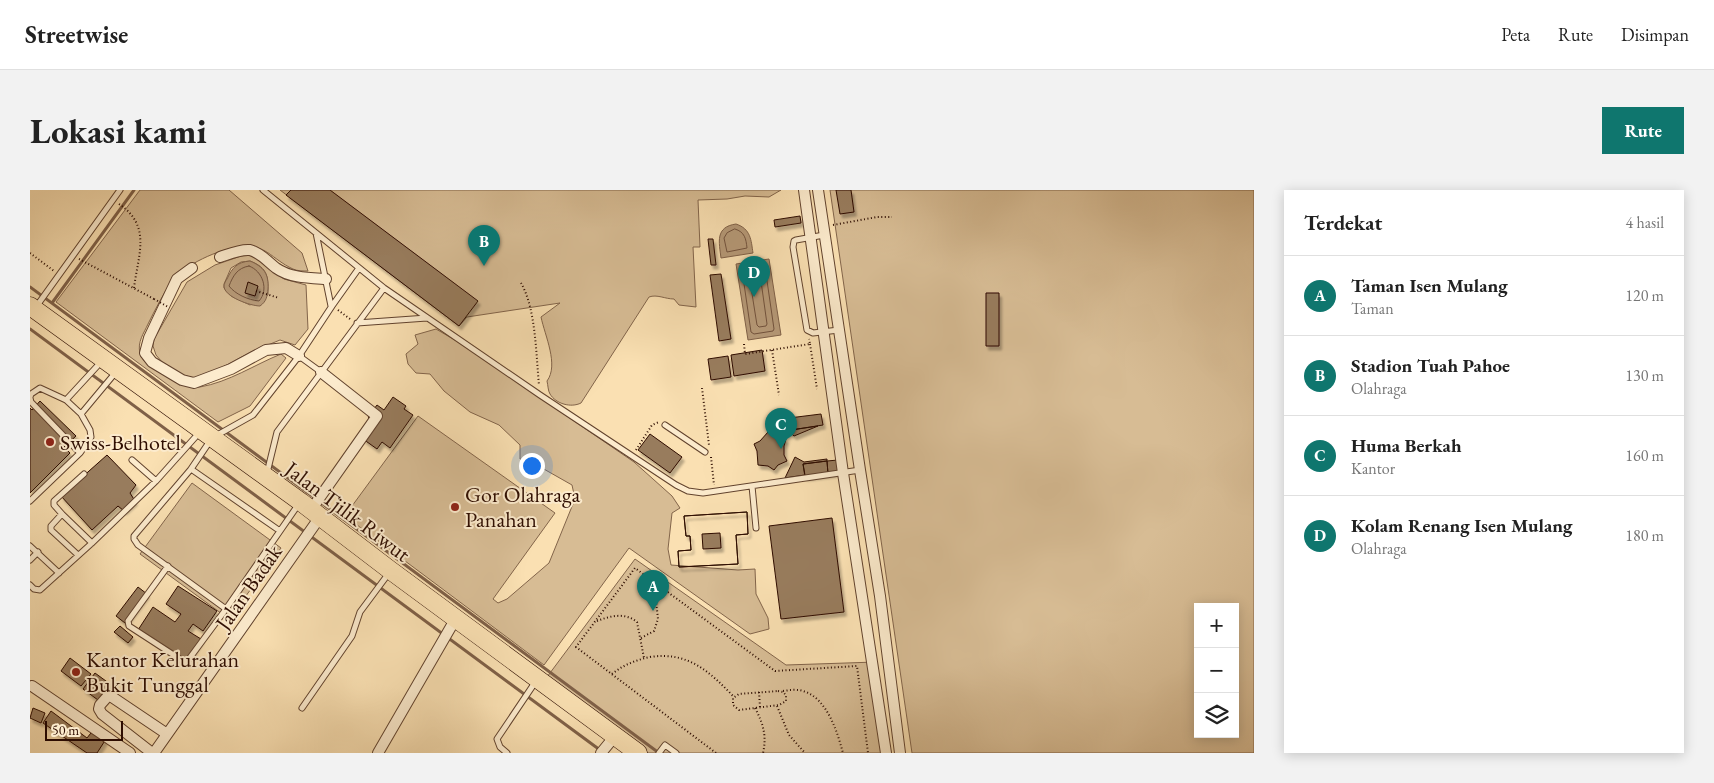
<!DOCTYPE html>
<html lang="id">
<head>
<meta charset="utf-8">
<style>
	:root { --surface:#fff; --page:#f2f2f2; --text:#222; --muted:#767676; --line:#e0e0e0; --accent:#0f766e }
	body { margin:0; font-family:"EB Garamond",serif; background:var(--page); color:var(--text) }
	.controls { position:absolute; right:15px; bottom:15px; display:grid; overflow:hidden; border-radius:0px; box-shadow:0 2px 12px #0003 }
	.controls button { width:45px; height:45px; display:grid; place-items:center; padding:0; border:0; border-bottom:1px solid var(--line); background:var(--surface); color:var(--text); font:25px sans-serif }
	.scale { position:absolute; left:15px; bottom:12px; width:78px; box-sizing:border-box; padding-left:5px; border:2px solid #2e0d01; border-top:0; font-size:14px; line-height:18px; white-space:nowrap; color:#2e0d01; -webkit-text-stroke:4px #fcebcd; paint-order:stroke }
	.you { position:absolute; left:501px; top:275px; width:18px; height:18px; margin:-12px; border:4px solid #fff; border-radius:50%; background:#1a73e8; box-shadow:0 0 0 8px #1a73e833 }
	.badge { display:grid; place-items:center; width:32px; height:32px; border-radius:50%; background:var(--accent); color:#fff; font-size:16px; font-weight:700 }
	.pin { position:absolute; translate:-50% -41px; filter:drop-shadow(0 1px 2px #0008) }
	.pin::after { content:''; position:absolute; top:26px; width:18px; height:15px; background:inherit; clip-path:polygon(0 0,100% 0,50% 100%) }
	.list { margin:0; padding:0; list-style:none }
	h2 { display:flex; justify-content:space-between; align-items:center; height:65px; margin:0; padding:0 20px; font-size:21px }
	h2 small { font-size:16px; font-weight:400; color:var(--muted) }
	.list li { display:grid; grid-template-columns:32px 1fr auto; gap:15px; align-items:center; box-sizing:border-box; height:80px; padding:0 20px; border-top:1px solid var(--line) }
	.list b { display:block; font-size:19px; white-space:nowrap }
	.list p { margin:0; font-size:16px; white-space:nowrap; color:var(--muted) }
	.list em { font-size:16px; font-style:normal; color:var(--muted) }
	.icon { flex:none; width:28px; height:28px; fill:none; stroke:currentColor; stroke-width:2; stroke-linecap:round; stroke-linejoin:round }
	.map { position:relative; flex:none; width:1224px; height:563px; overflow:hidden; border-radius:0px }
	header { display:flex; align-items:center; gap:30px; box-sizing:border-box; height:70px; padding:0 25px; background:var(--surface); border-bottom:1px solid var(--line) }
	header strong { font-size:24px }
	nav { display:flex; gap:28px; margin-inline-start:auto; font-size:18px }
	.intro { display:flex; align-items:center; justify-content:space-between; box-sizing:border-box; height:120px; padding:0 30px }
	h1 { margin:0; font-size:35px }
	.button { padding:12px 22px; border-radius:0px; background:var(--accent); color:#fff; font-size:18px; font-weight:700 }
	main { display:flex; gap:30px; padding:0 30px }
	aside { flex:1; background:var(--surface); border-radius:0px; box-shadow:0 2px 12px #0003 }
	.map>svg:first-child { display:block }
</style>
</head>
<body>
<header>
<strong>Streetwise</strong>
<nav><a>Peta</a><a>Rute</a><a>Disimpan</a></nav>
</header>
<div class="intro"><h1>Lokasi kami</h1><a class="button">Rute</a></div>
<main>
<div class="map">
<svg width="1224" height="563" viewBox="0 0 1224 563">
	<defs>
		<filter id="shadow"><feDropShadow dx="2.5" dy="4" stdDeviation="1" flood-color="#0004"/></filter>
	</defs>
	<rect width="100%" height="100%" fill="#fae0b2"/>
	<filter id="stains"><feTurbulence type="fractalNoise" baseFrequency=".004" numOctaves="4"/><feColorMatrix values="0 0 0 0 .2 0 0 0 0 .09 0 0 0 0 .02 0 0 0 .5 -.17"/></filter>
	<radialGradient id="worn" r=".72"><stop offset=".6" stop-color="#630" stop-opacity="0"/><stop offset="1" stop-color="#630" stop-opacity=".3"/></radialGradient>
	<!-- green -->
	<path fill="#d7bc94" stroke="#82644a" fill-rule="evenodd" d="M 110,0 L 199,0 L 272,63 L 278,81 C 273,81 267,81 263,79 C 241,69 236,53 209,57 C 189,59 154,75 142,91 C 133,104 125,120 118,134 C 114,143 107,152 110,163 C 113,174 125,180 134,185 C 144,192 158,199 170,197 C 199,192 224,175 251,164 L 256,168 L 220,216 L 188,232 L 26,112 Z
		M 250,0 L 751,0 L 739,7 L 715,6 L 697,9 L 668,10 L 670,57 L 663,57 L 666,117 L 649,115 L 644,109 C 635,109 627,104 619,107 L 551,213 C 541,218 526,214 520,204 C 518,201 518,195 517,191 C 529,175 515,146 511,127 L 530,113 L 437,127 L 429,136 Z
		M 800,0 L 1224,0 L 1224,563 L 882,563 ZM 1168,417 L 1205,417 L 1205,544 L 1168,544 Z
		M 224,65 L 237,77 L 254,89 L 276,95 L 278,139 L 265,155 L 250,150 L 221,162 L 189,179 L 164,188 L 153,185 L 132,172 L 126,165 L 123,156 L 124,149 L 157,92 L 185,75 L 211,66 ZM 220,71 C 239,78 238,88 238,105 L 220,115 L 201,106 L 194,98 L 194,94 L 201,78 L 211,72 Z
		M 406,139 L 430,153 L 604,272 L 642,306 L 650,318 L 642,323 L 638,359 L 641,375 L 708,380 L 725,379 L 726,404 L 738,428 L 739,439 L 720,444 L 599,358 L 514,475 L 319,329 L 322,316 L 388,226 L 525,323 L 463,409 L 468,413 L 477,409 L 519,373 L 545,309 L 542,295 L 505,274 L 490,269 L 490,255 L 469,235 L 440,222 L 414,201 L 400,184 L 386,183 L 378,174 L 376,164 L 388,154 L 385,145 Z
		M 162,293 L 251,358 L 199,429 L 110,364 Z
		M 605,369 L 756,475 L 846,472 L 861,563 L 618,563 L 517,487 Z"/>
	<!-- water -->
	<path fill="#b59876" stroke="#7f6047" d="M 706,34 C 721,39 721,50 723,63 L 691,68 C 689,52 685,37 706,34 Z
		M 739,69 L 751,145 L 718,150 L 706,74 Z
		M 220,71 C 234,77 239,84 238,99 C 237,106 237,111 230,116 C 221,116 194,107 194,96 C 194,94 196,90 197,89 C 202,78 207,72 220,71 Z"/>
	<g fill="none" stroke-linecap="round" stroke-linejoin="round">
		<!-- shore -->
		<path stroke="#72523c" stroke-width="1" d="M 705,39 C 715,42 716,49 717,58 L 697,62 L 694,48 L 697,43 Z
			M 733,75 L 735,77 L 744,139 L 743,141 L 724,144 L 721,142 L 712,80 L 714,78 Z
			M 219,76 C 233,81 239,100 229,111 C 218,110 205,104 199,96 C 203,86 207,78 219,76 Z
			M 728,82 L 730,84 L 737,134 L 736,136 L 729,137 L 727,135 L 719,85 L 721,83 Z"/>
		<!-- stream -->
		<path stroke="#7f6047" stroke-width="3" d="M 0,97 L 629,563
			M 22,113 L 104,0
			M 0,139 L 570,560"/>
	</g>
	<!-- building -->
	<path fill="#987b5d" stroke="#2e0d01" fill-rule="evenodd" filter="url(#shadow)" d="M 261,0 L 300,0 L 448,111 L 429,136 L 256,5 Z
		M 806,0 L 821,0 L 824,22 L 810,24 Z
		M 770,26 L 771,33 L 745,37 L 744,30 Z
		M 678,49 L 683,49 L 686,75 L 681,75 Z
		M 691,84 L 701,149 L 689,151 L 680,85 Z
		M 218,92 L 228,96 L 225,106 L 215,103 Z
		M 956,103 L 969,103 L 969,156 L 956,156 Z
		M 732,160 L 735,181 L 704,186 L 701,165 Z
		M 698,166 L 701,187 L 681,190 L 678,169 Z
		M 363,207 L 376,216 L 374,219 L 383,225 L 360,258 L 352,252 L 347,259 L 333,249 L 345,232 L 338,227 L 347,215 L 354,220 Z
		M 10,211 L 46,246 L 34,257 L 40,263 L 0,303 L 0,218 L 2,220 Z
		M 791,224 L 793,235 L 761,240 L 759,228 Z
		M 760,231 L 761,240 L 788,236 L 764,246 L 749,232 Z
		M 738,242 L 743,245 L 756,249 L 754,256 L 754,265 L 757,271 L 748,275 L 744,280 L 738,276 L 728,275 L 727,261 L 724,254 L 730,251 Z
		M 620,244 L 652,267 L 640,283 L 608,260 Z
		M 77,265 L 106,295 L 100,303 L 105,311 L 94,321 L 88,316 L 62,340 L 31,306 Z
		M 765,267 L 774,272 L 797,269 L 797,271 L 773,274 L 775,285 L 755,288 Z
		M 808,270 L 810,282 L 798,284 L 797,271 Z
		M 797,271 L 798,284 L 775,287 L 773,274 Z
		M 717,322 L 718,344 L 706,345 L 708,374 L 649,377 L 648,361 L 661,360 L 660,346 L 656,346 L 654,326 ZM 690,343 L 691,358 L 673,359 L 672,344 Z
		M 717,322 L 718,344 L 706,345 L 708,374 L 649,377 L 648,361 L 661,360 L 660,346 L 656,346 L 654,326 Z
		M 802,328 L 814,422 L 751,429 L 739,336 Z
		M 148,396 L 187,421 L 173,441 L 163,434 L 158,441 L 171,449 L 157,471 L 108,440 L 123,417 L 145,432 L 151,424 L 136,414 Z
		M 108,397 L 117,404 L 95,433 L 86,426 Z
		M 90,436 L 103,447 L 98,453 L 84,442 Z
		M 40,468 L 61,484 L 51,496 L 31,481 Z
		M 65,483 L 80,494 L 68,510 L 53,499 Z
		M 3,518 L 15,523 L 11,533 L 0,528 Z
		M 21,521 L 57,548 L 64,539 L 76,549 L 67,563 L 57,563 L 13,533 Z"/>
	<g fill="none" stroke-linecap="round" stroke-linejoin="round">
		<!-- lane casing -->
		<g stroke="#61422d" stroke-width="7">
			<path id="lane" d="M 233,0 L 354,98 L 510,205 L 646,295 L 658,301 L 673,303 L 830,280
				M 286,43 L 301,116
				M 794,45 L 766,50 L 764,51 L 763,57 L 777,140 L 783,143 L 809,140
				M 6,117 L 90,0
				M 327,133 L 397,128
				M 269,166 L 291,182
				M 0,207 L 1,204 L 10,198 L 36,210 L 71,172
				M 0,208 L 1,212 L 50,263 L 61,247 L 60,240 L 51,224 L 86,182
				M 36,210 L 51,224
				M 635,235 L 675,262
				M 102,270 L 126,291 L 169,243
				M 161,279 L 250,341 L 196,419 L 108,355 L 104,349 L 104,346 L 161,279 L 182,248 L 223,225 L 269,166 L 302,116 L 329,78
				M 237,283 L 247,242 L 354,98
				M 722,296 L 726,338
				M 0,311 L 50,263
				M 32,324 L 62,353
				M 250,341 L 268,315
				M 0,356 L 29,383
				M 48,365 L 21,340 L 21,336 L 32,324 L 24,315 L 24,311 L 54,284
				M 0,370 L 8,362
				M 138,376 L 98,431 L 99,436 L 156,473 L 196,419
				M 0,395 L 4,399 L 10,400 L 62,353 L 126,291
				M 272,518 L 322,446 L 330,422 L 359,383
				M 477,563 L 470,557 L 467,549 L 506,491
				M 629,563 L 635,555 L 646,563"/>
		</g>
		<!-- street casing -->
		<g stroke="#61422d" stroke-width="12">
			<path id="street" d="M 774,0 L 813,283 L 856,563
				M 788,0 L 830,280 L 850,406 L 870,563
				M 190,67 C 199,64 210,59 220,60 C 231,63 238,72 246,78 C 260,88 279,88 296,89
				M 162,78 L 147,89 L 119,148 L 115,163 L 122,172 L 152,190 L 164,193 L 201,179 L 236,160 L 256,158 L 269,166
				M 281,320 L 347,226 L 291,182
				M 2,496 L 100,563
				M 122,563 L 72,524 L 69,519 L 70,515 L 78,506 L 82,507 L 137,544
				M 124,563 L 290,327
				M 348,563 L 426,428
				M 571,563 L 585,546"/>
		</g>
		<!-- highway casing -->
		<g stroke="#2e0d01" stroke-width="19">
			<path id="highway" d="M 0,116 L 271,312 L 360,380 L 608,563"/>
		</g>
		<!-- path -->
		<path stroke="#2e0d01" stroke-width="2" stroke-dasharray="1 2.5" stroke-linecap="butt" d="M 89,14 C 122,36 108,65 104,98
			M 803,35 L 847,27 L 862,27
			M 0,63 L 24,81
			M 49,69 L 124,109
			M 491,93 C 506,119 506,165 509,195
			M 226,101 L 249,108
			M 308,120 L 320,129
			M 714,154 L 715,164 L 780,154 L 779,149
			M 780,154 L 787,199
			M 742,160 L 749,205
			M 672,198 L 679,255
			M 606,260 L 622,235 L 629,232
			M 681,267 L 684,295
			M 567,431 C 580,426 595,422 607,432 L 614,468
			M 611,448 L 624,441 L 628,429 L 624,392
			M 582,484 C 593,475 606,470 620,467 C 658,461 680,482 704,507
			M 748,501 L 753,502 L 756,505 L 756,511 L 749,515 L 709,520 L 703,515 L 703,508 L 709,504 Z
			M 753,501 C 760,500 767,499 773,501 C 797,508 807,541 813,563
			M 729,502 L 730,517
			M 747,516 L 759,545 L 775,563
			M 725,518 C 733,533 737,546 733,563
			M 686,563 L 546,457 L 605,378 L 745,481 L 827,476 L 838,563"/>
		<!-- lane -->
		<use href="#lane" stroke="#fcebcd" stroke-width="5"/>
		<!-- street -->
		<use href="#street" stroke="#fcebcd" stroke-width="10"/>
		<!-- highway -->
		<use href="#highway" stroke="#fae0b2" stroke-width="18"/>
		<!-- path-bridge -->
		<path stroke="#2e0d01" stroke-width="2" stroke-dasharray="1 2.5" stroke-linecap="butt" d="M 124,109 L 138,117"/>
	</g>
	<!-- markers -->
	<g fill="#8f2418" stroke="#fcebcd" stroke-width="2">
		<circle cx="20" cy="252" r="5"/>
		<circle cx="425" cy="317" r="5"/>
		<circle cx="46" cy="482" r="5"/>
	</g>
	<g text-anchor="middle" stroke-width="4" stroke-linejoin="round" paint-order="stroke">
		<!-- poi labels -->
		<g font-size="22" fill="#2e0d01" stroke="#fcebcd" text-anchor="start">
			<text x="30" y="260">Swiss-Belhotel</text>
			<text x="435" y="312">Gor Olahraga<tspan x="435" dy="25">Panahan</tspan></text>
			<text x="56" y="477">Kantor Kelurahan<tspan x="56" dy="25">Bukit Tunggal</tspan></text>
		</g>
		<!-- street labels -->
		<g font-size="22" fill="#2e0d01" stroke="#fcebcd">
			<text transform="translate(318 321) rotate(37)" y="8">Jalan Tjilik Riwut</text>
			<text transform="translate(218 397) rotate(-55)" y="8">Jalan Badak</text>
		</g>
	</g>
	<rect width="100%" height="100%" filter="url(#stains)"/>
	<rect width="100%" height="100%" fill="url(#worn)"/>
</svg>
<div class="controls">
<button>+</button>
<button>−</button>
<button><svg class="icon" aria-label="layers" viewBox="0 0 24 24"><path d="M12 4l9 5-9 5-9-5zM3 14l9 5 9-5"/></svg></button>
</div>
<div class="scale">50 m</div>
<div class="you"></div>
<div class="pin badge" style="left:623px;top:421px">A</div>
<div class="pin badge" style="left:454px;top:76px">B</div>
<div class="pin badge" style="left:751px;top:259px">C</div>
<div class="pin badge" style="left:724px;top:107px">D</div>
</div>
<aside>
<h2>Terdekat<small>4 hasil</small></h2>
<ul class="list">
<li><span class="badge">A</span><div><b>Taman Isen Mulang</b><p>Taman</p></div><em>120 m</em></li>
<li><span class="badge">B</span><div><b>Stadion Tuah Pahoe</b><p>Olahraga</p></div><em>130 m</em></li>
<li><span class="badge">C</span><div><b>Huma Berkah</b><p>Kantor</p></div><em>160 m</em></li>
<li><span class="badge">D</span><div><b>Kolam Renang Isen Mulang</b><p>Olahraga</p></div><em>180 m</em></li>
</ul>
</aside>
</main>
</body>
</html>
